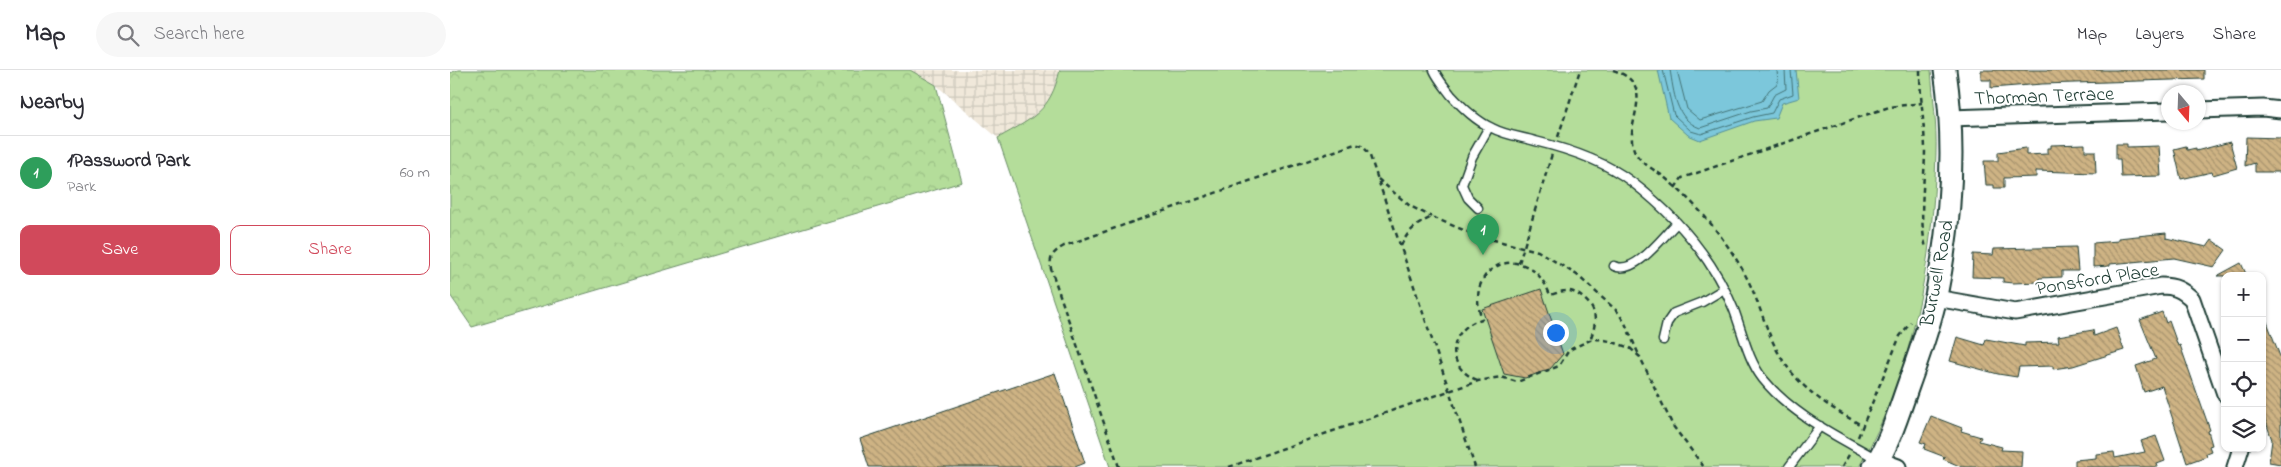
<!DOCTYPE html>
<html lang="en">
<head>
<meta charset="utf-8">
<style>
	:root { --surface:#fff; --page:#f7f7f7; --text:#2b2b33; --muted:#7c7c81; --line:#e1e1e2; --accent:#d1495b }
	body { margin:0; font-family:"Indie Flower",sans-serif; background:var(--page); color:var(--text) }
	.controls { position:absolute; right:15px; bottom:15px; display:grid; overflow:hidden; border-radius:10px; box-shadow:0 1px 4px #0004 }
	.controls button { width:45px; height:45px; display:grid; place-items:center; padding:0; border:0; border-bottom:1px solid var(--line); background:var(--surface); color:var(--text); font:25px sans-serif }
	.compass { position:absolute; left:1711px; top:15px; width:45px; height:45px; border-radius:50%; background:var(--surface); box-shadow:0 1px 4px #0004; rotate:161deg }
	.you { position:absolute; left:1105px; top:262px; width:18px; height:18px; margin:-12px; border:4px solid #fff; border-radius:50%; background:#1a73e8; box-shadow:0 0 0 8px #1a73e833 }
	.badge { display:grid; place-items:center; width:32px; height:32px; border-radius:50%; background:var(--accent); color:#fff; font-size:16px; font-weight:700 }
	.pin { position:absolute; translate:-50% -41px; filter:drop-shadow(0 1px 2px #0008) }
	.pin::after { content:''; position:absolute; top:26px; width:18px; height:15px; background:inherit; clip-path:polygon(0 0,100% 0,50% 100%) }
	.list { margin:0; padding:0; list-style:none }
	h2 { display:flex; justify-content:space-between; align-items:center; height:65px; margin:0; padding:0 20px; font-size:21px }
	h2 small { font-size:16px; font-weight:400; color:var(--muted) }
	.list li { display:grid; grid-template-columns:32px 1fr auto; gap:15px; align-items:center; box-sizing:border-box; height:75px; padding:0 20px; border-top:1px solid var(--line) }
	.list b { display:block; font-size:19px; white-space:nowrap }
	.list p { margin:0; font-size:16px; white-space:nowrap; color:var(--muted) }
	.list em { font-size:16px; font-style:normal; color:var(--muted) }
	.actions { display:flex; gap:10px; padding:15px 20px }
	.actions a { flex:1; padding:11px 0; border:1px solid var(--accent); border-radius:10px; text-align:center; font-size:18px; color:var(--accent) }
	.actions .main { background:var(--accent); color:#fff }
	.icon { flex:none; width:28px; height:28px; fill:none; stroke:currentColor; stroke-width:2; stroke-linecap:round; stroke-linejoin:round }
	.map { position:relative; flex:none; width:1831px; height:397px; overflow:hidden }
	header { display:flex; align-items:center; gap:30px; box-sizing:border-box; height:70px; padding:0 25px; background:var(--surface); border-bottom:1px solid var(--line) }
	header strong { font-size:24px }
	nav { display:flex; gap:28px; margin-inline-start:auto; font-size:18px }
	.search { width:350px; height:45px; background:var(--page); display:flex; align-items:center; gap:12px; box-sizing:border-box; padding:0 18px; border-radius:28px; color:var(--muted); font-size:19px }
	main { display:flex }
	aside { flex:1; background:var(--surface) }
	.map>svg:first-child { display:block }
</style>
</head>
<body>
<header>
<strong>Map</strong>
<div class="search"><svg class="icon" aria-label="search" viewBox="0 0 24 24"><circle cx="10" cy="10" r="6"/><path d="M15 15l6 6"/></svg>Search here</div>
<nav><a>Map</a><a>Layers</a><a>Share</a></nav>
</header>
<main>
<aside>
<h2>Nearby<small></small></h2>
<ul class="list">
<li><span class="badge" style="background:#2e9e5b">1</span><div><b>1Password Park</b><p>Park</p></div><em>60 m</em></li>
</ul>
<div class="actions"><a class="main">Save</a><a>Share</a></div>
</aside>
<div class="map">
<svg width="1831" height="397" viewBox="0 0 1831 397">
	<defs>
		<pattern id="industrial-grid" width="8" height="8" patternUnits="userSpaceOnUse" patternTransform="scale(1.25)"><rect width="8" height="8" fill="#f0e8da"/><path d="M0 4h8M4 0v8" fill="none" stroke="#cdc8bc"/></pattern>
		<pattern id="forest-crowns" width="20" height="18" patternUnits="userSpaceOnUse" patternTransform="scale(1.25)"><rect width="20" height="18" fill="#b4dd9a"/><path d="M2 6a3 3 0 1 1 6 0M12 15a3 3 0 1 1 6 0" fill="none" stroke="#9abf85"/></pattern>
		<pattern id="building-back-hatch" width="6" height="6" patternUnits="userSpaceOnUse" patternTransform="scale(1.25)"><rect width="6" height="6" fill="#ceb384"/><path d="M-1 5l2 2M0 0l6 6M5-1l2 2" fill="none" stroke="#a7936d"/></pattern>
	</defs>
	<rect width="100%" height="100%" fill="#fff"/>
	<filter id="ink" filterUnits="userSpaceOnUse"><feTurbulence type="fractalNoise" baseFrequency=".02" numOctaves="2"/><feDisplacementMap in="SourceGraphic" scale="10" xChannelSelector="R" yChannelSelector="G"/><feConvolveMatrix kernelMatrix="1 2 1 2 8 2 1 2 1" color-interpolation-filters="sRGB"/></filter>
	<g filter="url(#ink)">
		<!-- industrial -->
		<path fill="url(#industrial-grid)" d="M 460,0 L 610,0 L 602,27 L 585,47 L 548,68 L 486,15 Z"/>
		<!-- green -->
		<path fill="#b4dd9a" stroke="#6a8d67" d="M 610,0 L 1481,0 C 1483,27 1487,56 1486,83 C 1483,192 1463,302 1409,397 L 660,397 L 548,68 C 583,48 600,42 610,0 Z"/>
		<!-- forest -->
		<path fill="url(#forest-crowns)" stroke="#6a8d67" d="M 8,0 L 460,0 L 486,15 L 512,112 L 22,257 L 0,225 L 0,3 Z"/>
		<!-- water -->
		<path fill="#7bc7db" stroke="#569098" d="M 1208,0 L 1346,0 L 1349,28 L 1332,33 L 1326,48 L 1304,51 L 1250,70 L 1238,65 L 1219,48 Z"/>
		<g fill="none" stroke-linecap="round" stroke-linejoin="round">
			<!-- shore -->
			<path stroke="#447477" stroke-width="1" d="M 1213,0 L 1224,45 L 1241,61 L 1251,64 L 1303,47 L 1322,43 L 1329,29 L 1343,24 L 1341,0
				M 1220,0 C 1224,22 1225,49 1250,58 L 1301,41 L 1317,38 L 1324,25 L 1336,19 L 1335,0
				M 1227,0 L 1237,39 L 1250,50 L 1312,31 L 1319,20 L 1328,13 L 1327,0"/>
		</g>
		<!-- building -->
		<path fill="url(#building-back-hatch)" stroke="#1f3d34" d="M 1531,0 L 1754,0 L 1754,9 L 1592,14 L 1541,18 L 1541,10 L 1531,10 Z
			M 1796,67 L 1831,68 L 1831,102 L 1805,102 L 1805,93 L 1795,96 Z
			M 1780,72 L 1787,98 L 1763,105 L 1762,102 L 1731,109 L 1724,79 L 1736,76 L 1737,80 L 1746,78 L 1746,81 Z
			M 1635,74 L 1635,81 L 1645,81 L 1646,103 L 1586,101 L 1586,107 L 1554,108 L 1554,118 L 1544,118 L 1544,115 L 1536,115 L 1534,91 L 1548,91 L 1548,82 L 1576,78 L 1576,85 L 1597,84 L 1597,78 L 1601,78 L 1601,75 Z
			M 1666,74 L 1677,74 L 1677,77 L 1709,76 L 1711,106 L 1671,107 L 1670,89 L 1666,89 Z
			M 1716,163 L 1716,168 L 1757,177 L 1762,170 L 1776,180 L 1764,197 L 1724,188 L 1660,194 L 1660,196 L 1643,197 L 1643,173 L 1668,171 L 1668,168 Z
			M 1626,177 L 1628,201 L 1612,201 L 1612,207 L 1589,208 L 1589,212 L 1563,213 L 1553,212 L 1553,208 L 1522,207 L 1523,184 L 1543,185 L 1544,179 Z
			M 1791,193 L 1797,206 L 1767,206 Z
			M 1091,219 L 1113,284 L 1100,299 L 1075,308 L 1054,304 L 1032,239 Z
			M 1712,242 L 1716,253 L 1719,251 L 1728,276 L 1730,275 L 1760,360 L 1758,361 L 1762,375 L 1759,376 L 1761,381 L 1756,383 L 1757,386 L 1737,393 L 1712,316 L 1694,322 L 1686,296 L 1706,289 L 1690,250 Z
			M 1812,244 L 1814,244 L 1831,289 L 1831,394 L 1819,392 L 1822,370 L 1812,340 Z
			M 1666,258 L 1674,280 L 1623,296 L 1603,299 L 1603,296 L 1569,297 L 1567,307 L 1548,304 L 1500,291 L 1507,267 L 1534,275 L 1536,269 L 1575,276 L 1575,273 L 1609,272 L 1608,266 L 1643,260 L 1644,266 Z
			M 605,303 L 635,393 L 625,397 L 419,397 L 410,369 Z
			M 1481,346 L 1512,358 L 1511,361 L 1531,367 L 1529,371 L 1552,377 L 1551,380 L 1572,381 L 1571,397 L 1512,397 L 1493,389 L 1495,387 L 1474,379 L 1476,374 L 1470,372 Z
			M 1706,366 L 1715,391 L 1707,394 L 1708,397 L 1625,397 L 1625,390 L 1646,388 L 1646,384 L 1664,382 L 1665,388 L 1695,382 L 1691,371 Z"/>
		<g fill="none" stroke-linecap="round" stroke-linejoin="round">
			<!-- lane casing -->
			<g stroke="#1f3d34" stroke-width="11">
				<path id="lane" d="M 984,0 C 988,9 995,17 1001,25 C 1013,38 1026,51 1042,58 C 1055,65 1071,67 1085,71 C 1118,79 1155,91 1182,112 C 1226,146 1263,188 1284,240 C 1293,264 1298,290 1313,309 C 1343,346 1387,366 1427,389
					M 1028,138 L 1018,128 L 1012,115 L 1022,87 L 1039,57
					M 1164,196 C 1185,206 1213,166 1227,153
					M 1213,270 L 1217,253 L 1224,243 L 1252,232 L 1274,219
					M 1339,397 L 1370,356"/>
			</g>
			<!-- street casing -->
			<g stroke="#1f3d34" stroke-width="19">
				<path id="street" d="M 1748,40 L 1813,38 L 1831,40
					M 1500,48 L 1718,41
					M 1486,228 L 1565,242 L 1711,216 C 1725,216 1732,220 1742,229 L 1775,324
					M 1429,390 L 1448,397
					M 1785,397 L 1791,378"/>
			</g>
			<!-- secondary casing -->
			<g stroke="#1f3d34" stroke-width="25">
				<path id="secondary" d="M 1424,397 C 1440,372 1449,341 1459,313 C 1469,285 1480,255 1486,226 C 1501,152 1506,75 1495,0"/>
			</g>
			<!-- path -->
			<path stroke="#1f3d34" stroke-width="2.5" stroke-dasharray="5 4" stroke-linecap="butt" d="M 1163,0 C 1211,16 1171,53 1185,82 C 1190,92 1201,98 1210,104 C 1227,117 1243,133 1257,149 C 1276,172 1294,198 1305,226 C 1316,254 1323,281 1343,304 C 1362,327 1388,342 1413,356
				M 1470,0 C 1470,26 1474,52 1475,78 C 1475,112 1468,146 1476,178
				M 1108,67 L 1130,0
				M 928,109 L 960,136 L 982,147
				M 1225,118 L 1232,108 L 1439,37 L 1472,33
				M 951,176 C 958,160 967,154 982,147 L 1028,166 L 1088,181 L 1127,205 L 1167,241 L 1175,253 L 1189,285
				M 1069,193 L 1102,84
				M 1027,310 C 993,296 999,258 1032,249 C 1011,193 1079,168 1100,225 C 1105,224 1110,221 1115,221 C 1122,220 1128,224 1133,228 C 1148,240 1147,253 1140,270
				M 1408,367 L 1450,266 L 1461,252
				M 669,397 L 601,199 C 599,187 603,182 614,176 L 905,74 L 912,76 L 919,83 L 1025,397
				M 779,397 L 1028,311 L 1051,307 L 1067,312 L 1109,296 L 1119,280 L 1140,270 L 1148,269 L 1160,271 L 1180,278 L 1190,287 L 1223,356 L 1254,397
				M 1392,397 L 1400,383"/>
			<!-- lane -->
			<use href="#lane" stroke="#fff" stroke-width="8"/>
			<!-- street -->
			<use href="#street" stroke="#fff" stroke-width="15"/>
			<!-- secondary -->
			<use href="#secondary" stroke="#fff" stroke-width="21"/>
		</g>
	</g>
	<g text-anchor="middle" stroke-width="4" stroke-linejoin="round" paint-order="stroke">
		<!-- street labels -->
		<g font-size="20" fill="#1f3d34" stroke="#fff">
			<text transform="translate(1594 25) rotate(-2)" y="7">Thorman Terrace</text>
			<text transform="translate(1486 203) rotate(-79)" y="7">Burwell Road</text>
			<text transform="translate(1647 208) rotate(-9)" y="7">Ponsford Place</text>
		</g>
	</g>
</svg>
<div class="controls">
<button>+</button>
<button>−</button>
<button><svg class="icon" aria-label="locate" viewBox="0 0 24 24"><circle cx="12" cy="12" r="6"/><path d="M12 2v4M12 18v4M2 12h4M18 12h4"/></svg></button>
<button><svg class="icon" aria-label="layers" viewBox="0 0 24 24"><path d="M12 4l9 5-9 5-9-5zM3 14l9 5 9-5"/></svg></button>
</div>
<svg class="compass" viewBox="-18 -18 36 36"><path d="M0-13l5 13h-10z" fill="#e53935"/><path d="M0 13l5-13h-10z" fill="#7c7c81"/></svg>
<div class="you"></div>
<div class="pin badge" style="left:1033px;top:185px;background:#2e9e5b">1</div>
</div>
</main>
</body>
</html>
